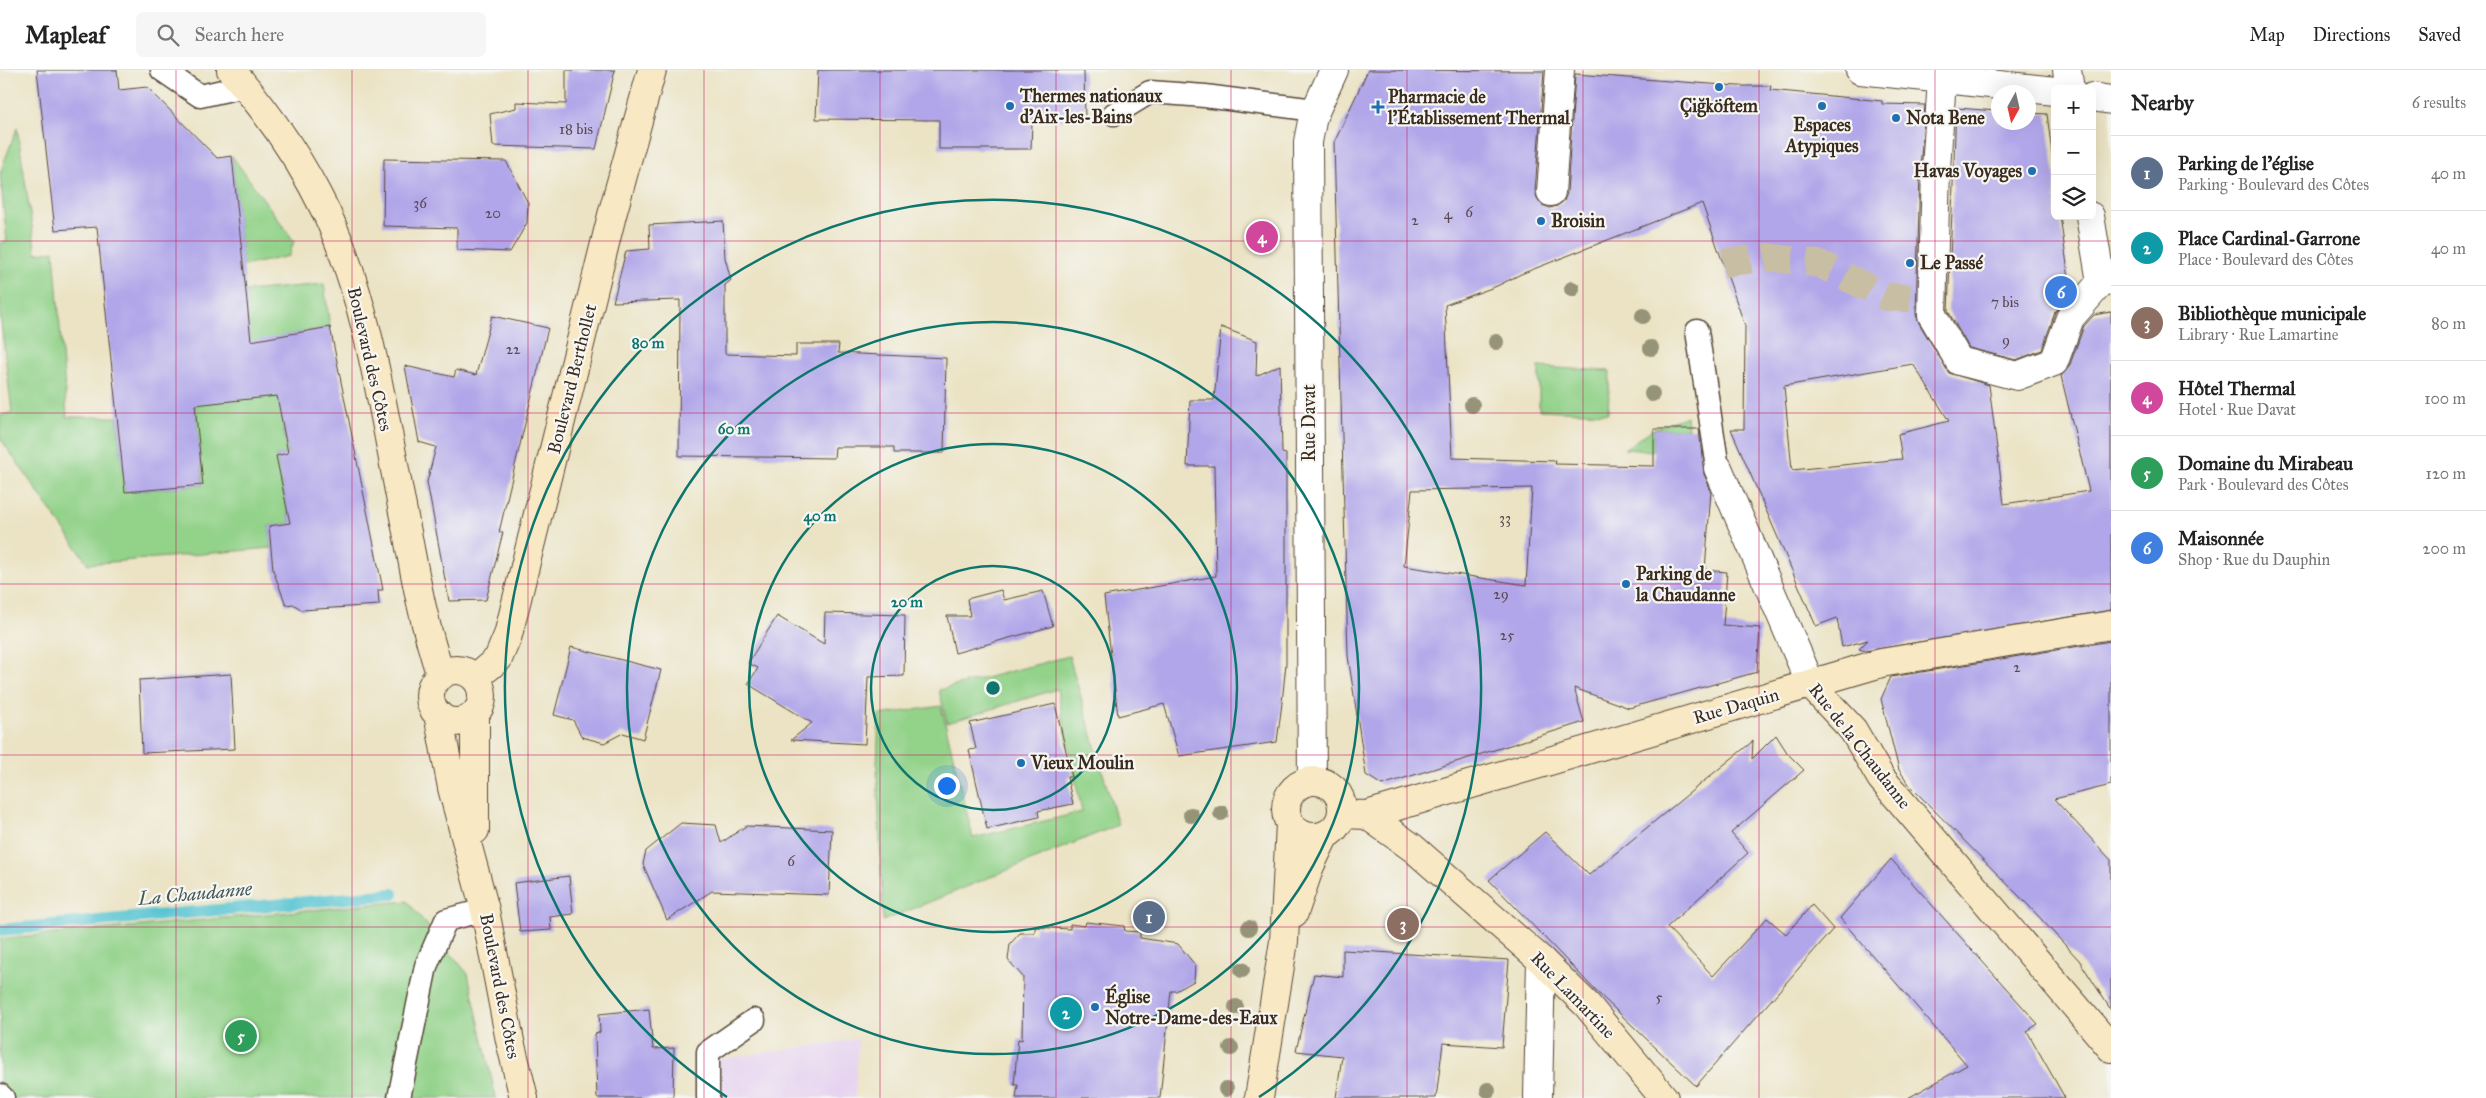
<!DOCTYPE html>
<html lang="en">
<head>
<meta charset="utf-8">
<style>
	:root { --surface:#fff; --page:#f6f6f6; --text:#222; --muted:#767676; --line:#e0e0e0; --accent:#0f766e }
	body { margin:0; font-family:"IM FELL Great Primer",serif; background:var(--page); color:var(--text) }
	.controls { position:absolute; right:15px; top:15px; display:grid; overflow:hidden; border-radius:8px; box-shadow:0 5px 20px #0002 }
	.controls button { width:45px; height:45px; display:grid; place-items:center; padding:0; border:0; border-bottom:1px solid var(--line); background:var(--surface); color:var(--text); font:25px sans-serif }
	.compass { position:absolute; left:1991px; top:15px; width:45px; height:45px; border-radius:50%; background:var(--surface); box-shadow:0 5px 20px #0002; rotate:188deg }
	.you { position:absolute; left:946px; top:715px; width:18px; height:18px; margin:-12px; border:4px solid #fff; border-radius:50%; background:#1a73e8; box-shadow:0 0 0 8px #1a73e833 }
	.badge { display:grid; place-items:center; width:32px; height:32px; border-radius:50%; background:var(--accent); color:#fff; font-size:16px; font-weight:700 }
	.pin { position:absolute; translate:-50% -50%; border:2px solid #fff; box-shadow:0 1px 5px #0006 }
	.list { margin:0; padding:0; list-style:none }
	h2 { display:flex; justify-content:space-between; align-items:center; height:65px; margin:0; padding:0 20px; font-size:21px }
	h2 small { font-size:16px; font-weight:400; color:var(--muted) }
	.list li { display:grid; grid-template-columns:32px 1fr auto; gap:15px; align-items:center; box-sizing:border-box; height:75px; padding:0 20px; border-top:1px solid var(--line) }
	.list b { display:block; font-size:19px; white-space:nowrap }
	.list p { margin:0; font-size:16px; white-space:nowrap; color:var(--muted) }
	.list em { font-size:16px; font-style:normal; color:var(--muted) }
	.icon { flex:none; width:28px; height:28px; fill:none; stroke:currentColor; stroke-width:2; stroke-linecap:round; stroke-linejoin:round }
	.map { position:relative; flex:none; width:2111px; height:1028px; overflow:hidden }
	header { display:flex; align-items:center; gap:30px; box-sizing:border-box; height:70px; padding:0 25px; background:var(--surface); border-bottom:1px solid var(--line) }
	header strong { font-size:24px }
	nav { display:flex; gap:28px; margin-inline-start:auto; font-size:18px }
	.search { width:350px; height:45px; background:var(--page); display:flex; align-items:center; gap:12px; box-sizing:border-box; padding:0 18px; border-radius:8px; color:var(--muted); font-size:19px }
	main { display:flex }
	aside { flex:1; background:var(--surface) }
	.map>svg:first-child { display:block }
</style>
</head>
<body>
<header>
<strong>Mapleaf</strong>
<div class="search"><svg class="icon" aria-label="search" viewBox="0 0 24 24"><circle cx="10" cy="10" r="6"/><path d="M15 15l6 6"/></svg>Search here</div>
<nav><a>Map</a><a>Directions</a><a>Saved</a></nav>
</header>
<main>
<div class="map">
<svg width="2111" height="1028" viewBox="0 0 2111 1028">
	<rect width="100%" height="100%" fill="#f6f6f2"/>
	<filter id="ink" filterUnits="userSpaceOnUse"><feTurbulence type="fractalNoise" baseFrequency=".02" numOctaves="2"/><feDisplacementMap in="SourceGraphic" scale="10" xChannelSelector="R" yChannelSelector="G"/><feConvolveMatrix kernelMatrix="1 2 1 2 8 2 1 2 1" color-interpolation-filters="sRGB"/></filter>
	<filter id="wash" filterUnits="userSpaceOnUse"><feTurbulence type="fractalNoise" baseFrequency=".0096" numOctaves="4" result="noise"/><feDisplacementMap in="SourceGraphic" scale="20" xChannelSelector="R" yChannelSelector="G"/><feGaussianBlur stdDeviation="1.12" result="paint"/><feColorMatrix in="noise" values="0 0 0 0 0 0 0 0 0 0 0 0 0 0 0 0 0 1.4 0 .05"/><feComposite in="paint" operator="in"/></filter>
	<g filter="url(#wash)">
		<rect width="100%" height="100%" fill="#ebe3c4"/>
		<!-- built -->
		<path fill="#e6d2f0" d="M 858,969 L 855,1028 L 715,1028 L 714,990 Z"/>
		<!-- green -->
		<path fill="#92d289" stroke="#667e54" d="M 17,58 L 36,183 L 54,181 L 67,347 L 117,347 L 125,422 L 203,415 L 195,335 L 246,221 L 324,214 L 330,257 L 283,266 L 283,358 L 288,383 L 276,386 L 290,453 L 269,456 L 271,478 L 88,494 L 0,368 L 0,346 L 12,342 L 0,245 L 0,173 L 7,171 L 0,103 Z
			M 232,86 L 294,171 L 289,186 L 243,196 Z
			M 1539,297 L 1610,301 L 1608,343 L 1539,340 Z
			M 1687,346 L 1688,359 L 1654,359 L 1654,381 L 1624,379 L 1653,359 Z
			M 1069,586 L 1118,755 L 883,851 L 877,696 L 879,645 L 941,636 L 973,768 L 1082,742 L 1057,619 L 947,653 L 939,620 Z
			M 407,831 L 468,904 L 496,1028 L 0,1028 L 0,869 Z"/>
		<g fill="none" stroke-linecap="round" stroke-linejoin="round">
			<!-- stream -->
			<path stroke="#59c5d2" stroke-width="12" d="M 0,860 L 393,824"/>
		</g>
		<g id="blocks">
			<!-- building -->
			<path fill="#b0a6e9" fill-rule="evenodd" d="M 37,0 L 117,0 L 119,20 L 147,17 L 217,88 L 232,86 L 251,271 L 330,257 L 383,520 L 378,520 L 379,535 L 302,540 L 293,534 L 286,535 L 273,500 L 269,456 L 290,453 L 276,386 L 288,383 L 277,326 L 195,335 L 203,415 L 125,422 L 97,157 L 55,160 Z
				M 566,0 L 615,0 L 596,79 L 493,76 L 490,44 L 516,38 L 516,32 L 566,34 Z
				M 818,0 L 1084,0 L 1085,50 L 1032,51 L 1031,79 L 939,79 L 939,50 L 816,49 Z
				M 1368,0 L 1544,1 L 1535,121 L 1537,128 L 1542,135 L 1550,138 L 1557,136 L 1564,131 L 1567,123 L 1575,4 L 1737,16 L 1771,16 L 1770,20 L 1882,31 L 1882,34 L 1925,35 L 1920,99 L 1916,245 L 1919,253 L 1949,303 L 1989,315 L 2004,434 L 2089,421 L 2061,306 L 2069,297 L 2084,256 L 2094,245 L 2111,242 L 2111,540 L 1865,581 L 1859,579 L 1868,570 L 1842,577 L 1837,548 L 1816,556 L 1731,359 L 1744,359 L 1745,256 L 1702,133 L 1521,204 L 1497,216 L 1445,235 L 1452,388 L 1556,391 L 1555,394 L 1654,396 L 1654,359 L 1699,359 L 1704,404 L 1711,421 L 1705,500 L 1727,502 L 1723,555 L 1760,558 L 1757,602 L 1629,638 L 1574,618 L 1584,652 L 1382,715 L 1366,705 L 1348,586 L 1334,73 ZM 1913,294 L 1949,351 L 1898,364 L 1902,389 L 1792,400 L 1784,316 ZM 1532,418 L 1526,515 L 1404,496 L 1412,420 Z
				M 1956,38 L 1998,41 L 1998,52 L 2028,52 L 2028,43 L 2047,44 L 2055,106 L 2055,146 L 2060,146 L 2071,223 L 2055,242 L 2042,280 L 2016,290 L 1969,278 L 1948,241 Z
				M 384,89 L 506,91 L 528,133 L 527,153 L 510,182 L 457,180 L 457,158 L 383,156 Z
				M 723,151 L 725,188 L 731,210 L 725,215 L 725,284 L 796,286 L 796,274 L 839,274 L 838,283 L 946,288 L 944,383 L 894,383 L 894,377 L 835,377 L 834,388 L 679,386 L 680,230 L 613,232 L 626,181 L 650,179 L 649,155 Z
				M 492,246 L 548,258 L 499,462 L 503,462 L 486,530 L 449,531 L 427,412 L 436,377 L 419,372 L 405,296 L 454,307 L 456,300 L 476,305 Z
				M 1221,257 L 1257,271 L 1256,306 L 1280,295 L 1282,383 L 1286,384 L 1286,593 L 1282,633 L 1277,672 L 1179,686 L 1164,634 L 1118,646 L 1104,526 L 1216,506 L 1214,396 L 1187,396 L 1190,330 L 1214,330 Z
				M 1001,520 L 1004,530 L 1043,521 L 1053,556 L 955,583 L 947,546 L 970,546 L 967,529 Z
				M 825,543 L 905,545 L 904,606 L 868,607 L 865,674 L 791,670 L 812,653 L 748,614 L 758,598 L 748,593 L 777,546 L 824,574 Z
				M 2111,571 L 2111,715 L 2054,729 L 2111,790 L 2111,940 L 2079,890 L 2029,836 L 1911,717 L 1899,700 L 1881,629 L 1891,607 Z
				M 571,577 L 661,600 L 643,669 L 623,663 L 604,673 L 582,667 L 573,650 L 554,645 Z
				M 231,604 L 235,679 L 142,683 L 139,610 Z
				M 1055,634 L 1072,707 L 1067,707 L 1073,734 L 1038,741 L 1039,747 L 987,759 L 969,680 L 976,679 L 970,653 Z
				M 1776,665 L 1788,684 L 1804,700 L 1731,763 L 1748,783 L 1667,857 L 1713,906 L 1767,848 L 1786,864 L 1812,835 L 1833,859 L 1696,1016 L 1596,921 L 1489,810 L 1545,762 L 1589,805 L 1753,671 L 1752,689 Z
				M 681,753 L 716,755 L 721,773 L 746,756 L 832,760 L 829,825 L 712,821 L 667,850 L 643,794 L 646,781 Z
				M 1891,789 L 2038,954 L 2027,961 L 2065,1028 L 1908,1028 L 1967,995 L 1840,848 Z
				M 569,806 L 573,844 L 550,847 L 551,860 L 520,862 L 514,813 Z
				M 1086,852 L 1124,856 L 1125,861 L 1140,862 L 1140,868 L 1178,874 L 1195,895 L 1194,911 L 1176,921 L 1171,921 L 1160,1028 L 1016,1028 L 1018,1015 L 1014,1015 L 1018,969 L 1022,970 L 1023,907 L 1008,890 L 1010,874 L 1020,863 L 1035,863 L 1035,857 L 1070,859 L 1070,854 L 1085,856 Z
				M 1343,880 L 1509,890 L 1502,977 L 1443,973 L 1436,1028 L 1336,1028 L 1342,986 L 1296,981 L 1314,904 L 1343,907 Z
				M 649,939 L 653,979 L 674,978 L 673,1028 L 597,1028 L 595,964 L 600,962 L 599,944 Z"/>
		</g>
	</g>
	<g filter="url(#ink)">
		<use href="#blocks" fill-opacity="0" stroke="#554637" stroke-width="1"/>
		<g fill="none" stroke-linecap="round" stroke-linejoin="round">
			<!-- street-tunnel -->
			<path stroke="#c8bea3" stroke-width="28" stroke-dasharray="28 14" stroke-linecap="butt" d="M 1723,193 L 1768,187 L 1820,194 L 1887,227 L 1932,229"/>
			<!-- lane casing -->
			<g stroke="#554637" stroke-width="25">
				<path id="lane" d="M 162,0 L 200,26 L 245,16
					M 1114,44 L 1150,22 L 1205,26 L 1315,40
					M 1697,261 L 1718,398
					M 0,1025 L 3,1028
					M 399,1028 L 426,896 L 446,850 L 485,840
					M 708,1028 L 708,982 L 754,950"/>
			</g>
			<!-- street casing -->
			<g stroke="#554637" stroke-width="30">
				<path id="street" d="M 1860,0 L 2055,21
					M 2067,0 L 2070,19
					M 1942,9 L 1936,99 L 1932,245 L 1959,291 L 2017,306 L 2054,292 L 2070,248 L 2101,212 L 2111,211
					M 2092,27 L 2111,30
					M 1551,122 L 1560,0
					M 2090,146 L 2101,212
					M 1718,398 L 1811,615
					M 1312,711 L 1308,72 L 1313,46 L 1334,0
					M 1538,1028 L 1541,890"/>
			</g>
			<!-- secondary casing -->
			<g stroke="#554637" stroke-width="30">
				<path id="secondary" d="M 231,0 C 269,43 302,92 327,144 C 371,238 386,361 407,462 C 416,511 425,559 441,606
					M430 626a26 26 0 1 1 52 0a26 26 0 1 1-52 0Z
					M 475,608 L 498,589 L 508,565 L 612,145 L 652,0
					M 1811,615 L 1853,660 L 1881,708 L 2111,978
					M 438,644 L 452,718 L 485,840 L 510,971 L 524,1028
					M1286 739a28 28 0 1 1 56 0a28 28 0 1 1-56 0Z
					M 1342,744 L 1367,745 L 1413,778 L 1541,890 L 1587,935 L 1664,1028
					M 1367,745 L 1881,593 L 2111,555
					M 475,760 L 475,645
					M 1294,843 L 1310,796 L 1325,765
					M 1259,1028 L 1284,871 L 1290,754"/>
			</g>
			<!-- lane -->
			<use href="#lane" stroke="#fff" stroke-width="22"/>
			<!-- street -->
			<use href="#street" stroke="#fff" stroke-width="28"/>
			<!-- secondary -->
			<use href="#secondary" stroke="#f8e8c3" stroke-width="28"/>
		</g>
		<!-- trees -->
		<g fill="#969478">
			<circle cx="1572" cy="219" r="8"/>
			<circle cx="1643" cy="246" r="8"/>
			<circle cx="1496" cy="272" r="8"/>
			<circle cx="1651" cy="278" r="8"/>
			<circle cx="1652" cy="324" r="8"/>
			<circle cx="1472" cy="335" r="8"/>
			<circle cx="1221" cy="743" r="8"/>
			<circle cx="1191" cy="745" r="8"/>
			<circle cx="1249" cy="858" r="8"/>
			<circle cx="1242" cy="900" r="8"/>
			<circle cx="1236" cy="937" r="8"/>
			<circle cx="1231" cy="978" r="8"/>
			<circle cx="1226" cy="1019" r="8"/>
			<circle cx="1488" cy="1020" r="8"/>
		</g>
	</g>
	<!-- grid -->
	<path fill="none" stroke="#c2185b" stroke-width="1" stroke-opacity="0.55" d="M 176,0 L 176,1028M 352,0 L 352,1028M 528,0 L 528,1028M 704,0 L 704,1028M 880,0 L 880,1028M 1056,0 L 1056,1028M 1231,0 L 1231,1028M 1407,0 L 1407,1028M 1583,0 L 1583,1028M 1759,0 L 1759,1028M 1935,0 L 1935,1028M 0,171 L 2111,171M 0,343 L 2111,343M 0,514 L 2111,514M 0,685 L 2111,685M 0,857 L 2111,857"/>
	<!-- distance rings -->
	<g fill="none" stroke="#0f766e" stroke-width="2.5">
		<circle cx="993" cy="618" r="122"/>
		<circle cx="993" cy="618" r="244"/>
		<circle cx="993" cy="618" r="366"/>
		<path d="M727 1027A488 488 0 1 1 1259 1027"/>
	</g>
	<!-- markers -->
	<g fill="#1f6fb2" stroke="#f6f6f2" stroke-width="2">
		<circle cx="1719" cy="17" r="5"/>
		<circle cx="1010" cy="36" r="5"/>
		<circle cx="1822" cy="36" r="5"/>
		<path d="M1375.5 29.5h5v5h5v5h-5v5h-5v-5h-5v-5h5z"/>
		<circle cx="1896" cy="48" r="5"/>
		<circle cx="2032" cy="101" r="5"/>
		<circle cx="1541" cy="151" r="5"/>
		<circle cx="1910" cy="193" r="5"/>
		<circle cx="1626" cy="514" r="5"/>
		<circle cx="1021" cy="693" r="5"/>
		<circle cx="1095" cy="937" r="5"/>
	</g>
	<g text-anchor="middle" stroke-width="4.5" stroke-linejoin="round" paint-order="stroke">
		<!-- number labels -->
		<g font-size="15" fill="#584951">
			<text x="576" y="64">18 bis</text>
			<text x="420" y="138">36</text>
			<text x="1469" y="147">6</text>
			<text x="493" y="148">20</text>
			<text x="1448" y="149">4</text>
			<text x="1415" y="155">2</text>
			<text x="2005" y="237">7 bis</text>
			<text x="2006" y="275">9</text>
			<text x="513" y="284">22</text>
			<text x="1505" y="453">33</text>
			<text x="1501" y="529">29</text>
			<text x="1507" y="570">25</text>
			<text x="2017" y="602">2</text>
			<text x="791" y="796">6</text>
			<text x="1659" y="932">5</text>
		</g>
		<!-- poi labels -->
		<g font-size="18" font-weight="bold" fill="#3b2a1e" stroke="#f6f6f2" text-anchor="start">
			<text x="1020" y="32">Thermes nationaux<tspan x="1020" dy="21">d'Aix-les-Bains</tspan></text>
			<text x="1388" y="33">Pharmacie de<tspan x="1388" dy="21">l'Établissement Thermal</tspan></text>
			<text x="1719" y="42" text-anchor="middle">Çiğköftem</text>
			<text x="1906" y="54">Nota Bene</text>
			<text x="1822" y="61" text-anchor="middle">Espaces<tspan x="1822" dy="21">Atypiques</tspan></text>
			<text x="2022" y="107" text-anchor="end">Havas Voyages</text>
			<text x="1551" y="157">Broisin</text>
			<text x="1920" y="199">Le Passé</text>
			<text x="1636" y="510">Parking de<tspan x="1636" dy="21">la Chaudanne</tspan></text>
			<text x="1031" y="699">Vieux Moulin</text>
			<text x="1105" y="933">Église<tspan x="1105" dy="21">Notre-Dame-des-Eaux</tspan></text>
		</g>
		<!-- street labels -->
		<g font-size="18" fill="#3b2a1e" stroke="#f6f6f2">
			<text transform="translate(370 289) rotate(77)" y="6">Boulevard des Côtes</text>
			<text transform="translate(572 309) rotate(-76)" y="6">Boulevard Berthollet</text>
			<text transform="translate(1309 353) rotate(-90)" y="6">Rue Davat</text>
			<text transform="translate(1736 636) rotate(-16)" y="6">Rue Daquin</text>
			<text transform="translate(1860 676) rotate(52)" y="6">Rue de la Chaudanne</text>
			<text transform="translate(500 916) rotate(79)" y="6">Boulevard des Côtes</text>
			<text transform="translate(1573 925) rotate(46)" y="6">Rue Lamartine</text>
		</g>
		<!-- water labels -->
		<g font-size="19" font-style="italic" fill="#445854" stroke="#f6f6f2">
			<text transform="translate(195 823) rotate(-5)" y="7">La Chaudanne</text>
		</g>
	</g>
	<circle cx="993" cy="618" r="8" fill="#0f766e" stroke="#f6f6f2" stroke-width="2.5"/>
	<g font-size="15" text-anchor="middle" font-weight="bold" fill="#0f766e" stroke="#f6f6f2" stroke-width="4.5" stroke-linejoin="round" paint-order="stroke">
		<text x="648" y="278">80 m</text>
		<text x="734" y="364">60 m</text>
		<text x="820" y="451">40 m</text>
		<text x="907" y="537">20 m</text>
	</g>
</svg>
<div class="controls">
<button>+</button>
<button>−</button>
<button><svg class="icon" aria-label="layers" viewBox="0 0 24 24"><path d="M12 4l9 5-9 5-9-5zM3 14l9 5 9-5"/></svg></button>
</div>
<svg class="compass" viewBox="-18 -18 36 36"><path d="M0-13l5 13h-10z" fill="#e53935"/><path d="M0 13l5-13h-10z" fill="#767676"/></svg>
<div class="you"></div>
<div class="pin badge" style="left:1149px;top:847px;background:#5c6f8a">1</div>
<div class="pin badge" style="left:1066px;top:943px;background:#0f9aa8">2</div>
<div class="pin badge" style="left:1403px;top:854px;background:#8d6e63">3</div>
<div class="pin badge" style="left:1262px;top:167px;background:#d1479c">4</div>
<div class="pin badge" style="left:241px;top:966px;background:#2e9e5b">5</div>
<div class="pin badge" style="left:2061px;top:222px;background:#3f7fe0">6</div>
</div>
<aside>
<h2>Nearby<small>6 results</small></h2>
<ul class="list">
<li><span class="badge" style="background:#5c6f8a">1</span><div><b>Parking de l'église</b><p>Parking · Boulevard des Côtes</p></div><em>40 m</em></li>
<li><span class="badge" style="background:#0f9aa8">2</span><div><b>Place Cardinal-Garrone</b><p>Place · Boulevard des Côtes</p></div><em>40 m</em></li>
<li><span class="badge" style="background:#8d6e63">3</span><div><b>Bibliothèque municipale</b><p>Library · Rue Lamartine</p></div><em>80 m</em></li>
<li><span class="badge" style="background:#d1479c">4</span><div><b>Hôtel Thermal</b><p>Hotel · Rue Davat</p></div><em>100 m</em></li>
<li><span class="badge" style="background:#2e9e5b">5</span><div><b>Domaine du Mirabeau</b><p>Park · Boulevard des Côtes</p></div><em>120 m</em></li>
<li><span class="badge" style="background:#3f7fe0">6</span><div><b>Maisonnée</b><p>Shop · Rue du Dauphin</p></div><em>200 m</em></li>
</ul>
</aside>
</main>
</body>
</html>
